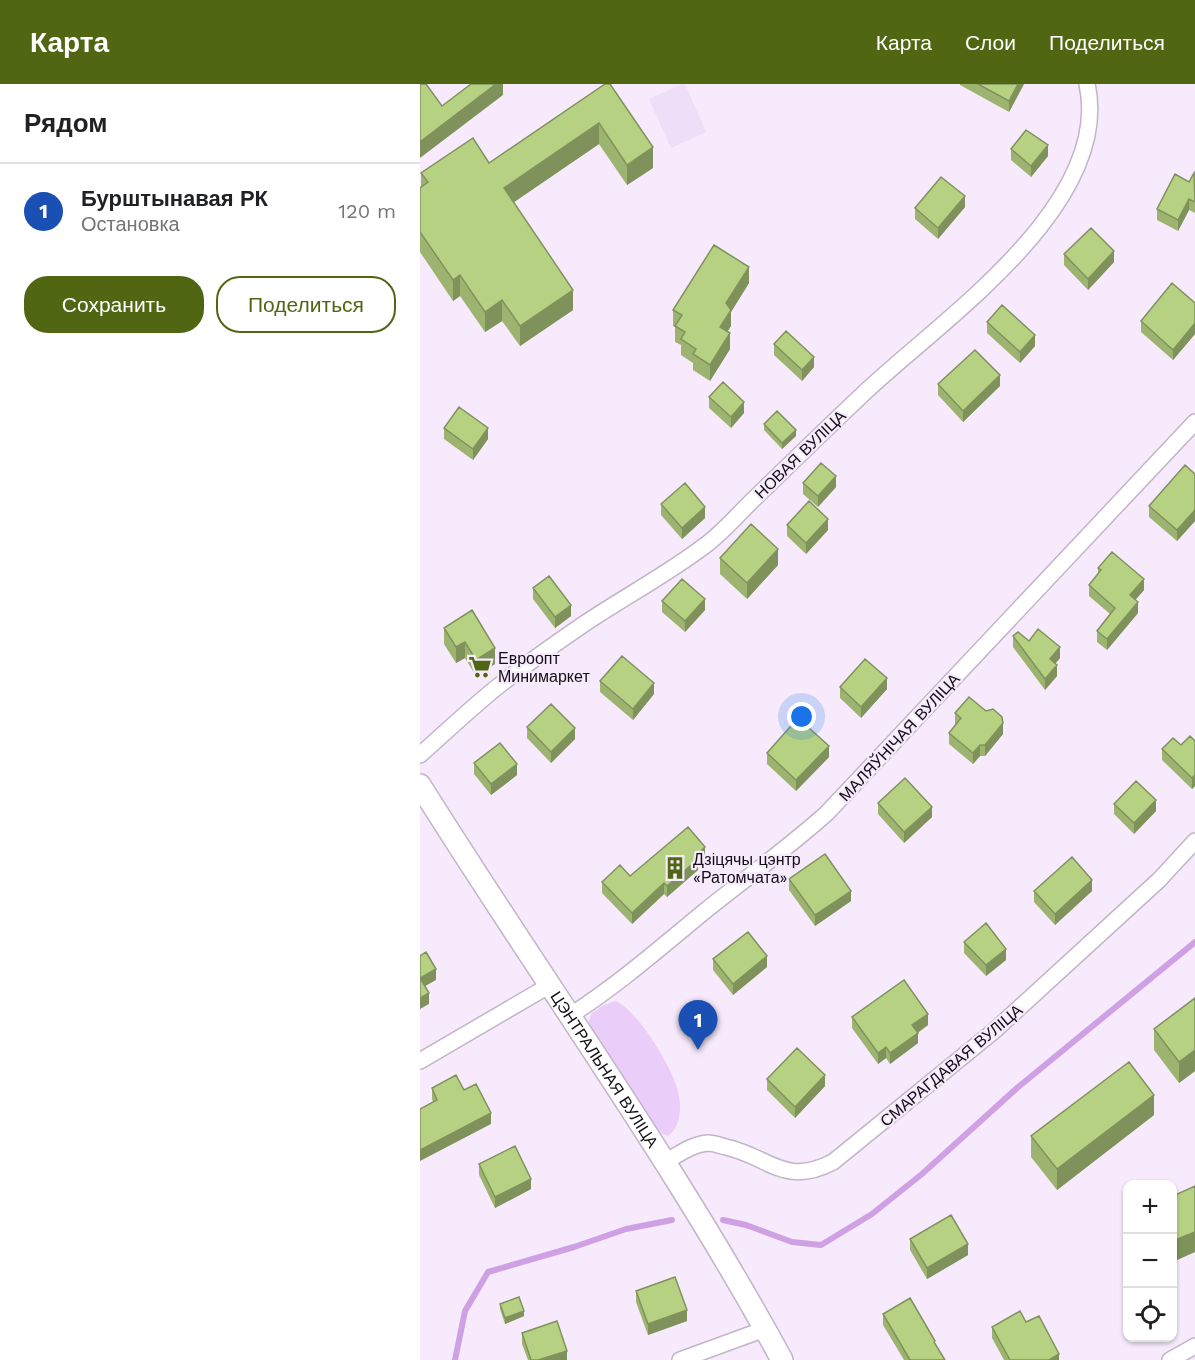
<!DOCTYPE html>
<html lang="ru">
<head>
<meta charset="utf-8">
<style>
	:root { --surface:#fff; --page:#f6f6f6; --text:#202124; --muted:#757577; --line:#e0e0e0; --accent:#506613 }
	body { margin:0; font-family:"Work Sans",sans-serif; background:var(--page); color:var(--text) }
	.controls { position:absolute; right:18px; bottom:18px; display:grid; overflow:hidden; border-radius:12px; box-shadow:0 2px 4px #0004 }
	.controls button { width:54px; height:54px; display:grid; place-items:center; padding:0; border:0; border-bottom:2px solid var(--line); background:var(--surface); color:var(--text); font:30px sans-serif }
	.you { position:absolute; left:382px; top:633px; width:21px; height:21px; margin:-15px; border:4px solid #fff; border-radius:50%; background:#1a73e8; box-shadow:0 0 0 9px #1a73e833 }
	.badge { display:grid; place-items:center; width:39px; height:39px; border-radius:50%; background:var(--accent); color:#fff; font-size:20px; font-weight:700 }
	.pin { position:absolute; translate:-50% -50px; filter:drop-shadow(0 2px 3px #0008) }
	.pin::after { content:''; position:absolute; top:32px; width:21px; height:18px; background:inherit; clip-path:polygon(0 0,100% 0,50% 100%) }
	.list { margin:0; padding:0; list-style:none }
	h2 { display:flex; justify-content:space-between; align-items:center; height:78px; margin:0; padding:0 24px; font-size:26px }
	h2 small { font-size:20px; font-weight:400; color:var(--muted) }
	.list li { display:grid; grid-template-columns:39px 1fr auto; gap:18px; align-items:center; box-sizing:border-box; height:96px; padding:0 24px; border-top:2px solid var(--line) }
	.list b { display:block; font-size:22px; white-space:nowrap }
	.list p { margin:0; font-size:20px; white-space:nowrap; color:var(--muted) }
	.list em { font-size:20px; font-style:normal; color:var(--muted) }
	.actions { display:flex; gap:12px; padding:18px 24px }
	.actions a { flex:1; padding:14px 0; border:2px solid var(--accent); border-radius:24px; text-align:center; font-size:21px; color:var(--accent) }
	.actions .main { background:var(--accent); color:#fff }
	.icon { flex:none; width:33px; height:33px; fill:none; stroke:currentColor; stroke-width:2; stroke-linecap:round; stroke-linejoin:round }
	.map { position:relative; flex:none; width:775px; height:1276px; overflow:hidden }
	header { display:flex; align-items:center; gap:36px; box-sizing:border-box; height:84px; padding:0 30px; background:var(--accent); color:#fff }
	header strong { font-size:28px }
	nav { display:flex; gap:33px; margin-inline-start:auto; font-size:21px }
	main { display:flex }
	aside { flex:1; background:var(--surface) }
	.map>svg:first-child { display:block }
</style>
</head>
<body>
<header>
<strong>Карта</strong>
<nav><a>Карта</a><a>Слои</a><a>Поделиться</a></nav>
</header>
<main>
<aside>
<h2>Рядом<small></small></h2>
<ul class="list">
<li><span class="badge" style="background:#1a4fb4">1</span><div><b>Бурштынавая РК</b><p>Остановка</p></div><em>120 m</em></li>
</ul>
<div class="actions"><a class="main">Сохранить</a><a>Поделиться</a></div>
</aside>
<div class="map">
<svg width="775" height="1276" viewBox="0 0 775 1276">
	<rect width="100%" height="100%" fill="#f6eafc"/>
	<!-- built -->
	<path fill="#efdef7" d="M 262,0 L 265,0 L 286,48 L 251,64 L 229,15 Z"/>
	<!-- green -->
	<path fill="#ebcdf9" d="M 195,917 C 217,925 251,982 257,1004 C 262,1020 262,1042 248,1052 L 241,1049 L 233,1039 L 171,945 L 169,937 L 171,930 L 182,922 Z"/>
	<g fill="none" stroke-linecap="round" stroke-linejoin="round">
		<!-- stream -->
		<path stroke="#cfa1e4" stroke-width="6" d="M 303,1136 L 326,1141 L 372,1158 L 401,1161 L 452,1130 L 502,1090 L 597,1004 L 775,858
			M 35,1276 L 45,1227 L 68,1188 L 154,1163 L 206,1145 L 252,1136"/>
		<!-- street casing -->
		<g stroke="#c1b5c7" stroke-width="18">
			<path id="street" d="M 0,671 C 27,647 53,622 81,600 C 108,579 136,559 164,540 C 204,513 248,490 287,460 C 305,446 320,428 336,413 C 371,379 406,345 442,311 C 517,239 694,122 667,0
				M 151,931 C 199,900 240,864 285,827 C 326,794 368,764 407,729 L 775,338
				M 0,977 L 130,901
				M 245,1078 C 258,1071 272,1060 288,1059 C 294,1059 301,1062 306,1063 C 350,1073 364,1103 413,1078 L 574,947 L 739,796 L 775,757
				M 260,1276 L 345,1245
				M 750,1276 L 775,1262"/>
		</g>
		<!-- secondary casing -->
		<g stroke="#c1b5c7" stroke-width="24">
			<g id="secondary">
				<path id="s1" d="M 0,701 C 120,893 254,1077 362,1276"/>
			</g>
		</g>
		<!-- street -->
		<use href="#street" stroke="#fff" stroke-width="15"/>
		<!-- secondary -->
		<use href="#secondary" stroke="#fff" stroke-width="21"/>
	</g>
	<!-- wall -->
	<path fill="#9db471" d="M 185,0 L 233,84 L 207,101 L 179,60 L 94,118 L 153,226 L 100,262 L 82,237 L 65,248 L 40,212 L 33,217 L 0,168 L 0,104 L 1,103 L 1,89 L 69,79 Z
		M 540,0 L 604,0 L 589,28 L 540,1 Z
		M 591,65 L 628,72 L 611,93 L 591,76 Z
		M 775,89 L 775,129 L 769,126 L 758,147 L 737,136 L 737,125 L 769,98 Z
		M 545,123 L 518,155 L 495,135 L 495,124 Z
		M 644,170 L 694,178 L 668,206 L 644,181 Z
		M 329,199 L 311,228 L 311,242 L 307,248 L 310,265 L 290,297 L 273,286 L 273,279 L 261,271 L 261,261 L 255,258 L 255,243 L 253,242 L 253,226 Z
		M 775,219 L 775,250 L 753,276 L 721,248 L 721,237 Z
		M 567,238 L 615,262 L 600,279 L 567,249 Z
		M 354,260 L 394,283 L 382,297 L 354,271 Z
		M 518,300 L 580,302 L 543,338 L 518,311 Z
		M 289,313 L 324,329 L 311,344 L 289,324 Z
		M 344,340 L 376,352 L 362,365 L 344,346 Z
		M 24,344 L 68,355 L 53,376 L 24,355 Z
		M 775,390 L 775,437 L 757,457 L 729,433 L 729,422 Z
		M 383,399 L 416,403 L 398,423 L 383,410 Z
		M 241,420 L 285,434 L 262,455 L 241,431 Z
		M 367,441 L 408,446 L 386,470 L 367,452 Z
		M 300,474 L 358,481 L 327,515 L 300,490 Z
		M 678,484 L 724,506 L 715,516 L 718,529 L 687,566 L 677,558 L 677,547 L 690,530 L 669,512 L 669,501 L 678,490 Z
		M 113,504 L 151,532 L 135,544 L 113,515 Z
		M 242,517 L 285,526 L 265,548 L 242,528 Z
		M 24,544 L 75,580 L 56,592 L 45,574 L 36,579 L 24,560 Z
		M 593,552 L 640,574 L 635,580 L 637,592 L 625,606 L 593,563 Z
		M 180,597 L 234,610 L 213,636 L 180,608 Z
		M 420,603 L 467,605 L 441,634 L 420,614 Z
		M 535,629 L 583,650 L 565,672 L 560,672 L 553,680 L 529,660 L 529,649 L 536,641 L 535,640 Z
		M 107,643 L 155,655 L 131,679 L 107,654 Z
		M 775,657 L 775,702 L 772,705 L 742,676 L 742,665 Z
		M 347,669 L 409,673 L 376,707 L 347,680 Z
		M 54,679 L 97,691 L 71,711 L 54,690 Z
		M 458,719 L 512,733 L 484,759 L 458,730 Z
		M 694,720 L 736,727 L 714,750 L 694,730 Z
		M 285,774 L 278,780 L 278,786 L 247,813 L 244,810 L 212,840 L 182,809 L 182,798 Z
		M 369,795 L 431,817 L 395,842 L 369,806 Z
		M 614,807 L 672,807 L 635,841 L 614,818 Z
		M 544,858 L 586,876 L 566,892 L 544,869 Z
		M 293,875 L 347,883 L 313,911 L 293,886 Z
		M 775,914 L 775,987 L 759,999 L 734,966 L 734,945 Z
		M 432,933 L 508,941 L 498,949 L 498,959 L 470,980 L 466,974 L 458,980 L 432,944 Z
		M 347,995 L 405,1002 L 375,1034 L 347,1006 Z
		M 12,1004 L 44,1006 L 71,1040 L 13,1018 L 12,1015 Z
		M 734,1031 L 637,1106 L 611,1073 L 611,1052 Z
		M 59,1080 L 111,1105 L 75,1124 L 59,1091 Z
		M 775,1102 L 755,1177 L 753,1171 L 753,1112 Z
		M 490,1155 L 548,1171 L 507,1195 L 490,1166 Z
		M 216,1207 L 267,1237 L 228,1251 L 216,1218 Z
		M 80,1220 L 104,1232 L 85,1240 L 80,1225 Z
		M 463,1230 L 515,1260 L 525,1276 L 484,1276 L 463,1241 Z
		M 606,1238 L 639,1276 L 584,1276 L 572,1254 L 572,1243 Z
		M 102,1249 L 147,1276 L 108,1276 L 102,1260 Z"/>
	<!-- shaded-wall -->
	<path fill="#80925c" d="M 76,0 L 83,0 L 83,11 L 0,74 L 0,58 Z
		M 598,0 L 604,0 L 589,28 L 589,17 Z
		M 179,39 L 179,60 L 84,125 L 84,104 Z
		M 628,61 L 628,72 L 611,93 L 611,82 Z
		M 233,63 L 233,84 L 207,101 L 207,81 Z
		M 545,112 L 545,123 L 518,155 L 518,144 Z
		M 769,115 L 769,126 L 758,147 L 758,136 Z
		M 694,167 L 694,178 L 668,206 L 668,195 Z
		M 329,183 L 329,199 L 311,228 L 311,242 L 300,259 L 300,243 L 306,219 Z
		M 40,191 L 40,212 L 33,217 L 33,196 Z
		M 153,206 L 153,226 L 100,262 L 100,242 Z
		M 82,216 L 82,237 L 65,248 L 65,228 Z
		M 775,239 L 775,250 L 753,276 L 753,266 Z
		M 310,249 L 310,265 L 290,297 L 290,281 Z
		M 615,251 L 615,262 L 600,279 L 600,268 Z
		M 394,273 L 394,283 L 382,297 L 382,286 Z
		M 580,291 L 580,302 L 543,338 L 543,327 Z
		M 324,318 L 324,329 L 311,344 L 311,333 Z
		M 68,344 L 68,355 L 53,376 L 53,365 Z
		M 376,346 L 376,352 L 362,365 L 362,359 Z
		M 416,392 L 416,403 L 398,423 L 398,412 Z
		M 285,423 L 285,434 L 262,455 L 262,444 Z
		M 775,426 L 775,437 L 757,457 L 757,446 Z
		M 408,435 L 408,446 L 386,470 L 386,459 Z
		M 358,465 L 358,481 L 327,515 L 327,499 Z
		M 724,495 L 724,506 L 710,522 L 710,511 Z
		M 285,515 L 285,526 L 265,548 L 265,537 Z
		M 718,518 L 718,529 L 687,566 L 687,555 Z
		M 151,521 L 151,532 L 135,544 L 135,533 Z
		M 45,558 L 45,574 L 36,579 L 36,563 Z
		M 640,563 L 640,574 L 630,586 L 630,575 Z
		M 75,564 L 75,580 L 56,592 L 56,576 Z
		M 637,581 L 637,592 L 625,606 L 625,595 Z
		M 467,594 L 467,605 L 441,634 L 441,623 Z
		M 234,599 L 234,610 L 213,636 L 213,625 Z
		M 583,639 L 583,650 L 565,672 L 565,661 Z
		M 155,644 L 155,655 L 131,679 L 131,668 Z
		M 560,661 L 560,672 L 553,680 L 553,669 Z
		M 409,662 L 409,673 L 376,707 L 376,696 Z
		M 97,680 L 97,691 L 71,711 L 71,700 Z
		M 775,691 L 775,702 L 772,705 L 772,694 Z
		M 736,716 L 736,727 L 714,750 L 714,739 Z
		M 512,723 L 512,733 L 484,759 L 484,748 Z
		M 285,763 L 285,774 L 278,780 L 278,786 L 247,813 L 247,802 Z
		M 672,796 L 672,807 L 635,841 L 635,830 Z
		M 244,799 L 244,810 L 212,840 L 212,829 Z
		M 431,807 L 431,817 L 395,842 L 395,831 Z
		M 586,865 L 586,876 L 566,892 L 566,881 Z
		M 347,872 L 347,883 L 313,911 L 313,900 Z
		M 16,885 L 16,896 L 0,905 L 0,894 Z
		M 9,909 L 9,920 L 0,925 L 0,914 Z
		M 508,930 L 508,941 L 492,952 L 492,941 Z
		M 498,949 L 498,959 L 470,980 L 470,969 Z
		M 466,963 L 466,974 L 458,980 L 458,969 Z
		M 775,966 L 775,987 L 759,999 L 759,978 Z
		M 405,991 L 405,1002 L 375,1034 L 375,1023 Z
		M 734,1011 L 734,1031 L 637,1106 L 637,1085 Z
		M 71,1029 L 71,1040 L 0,1077 L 0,1066 Z
		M 111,1095 L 111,1105 L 75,1124 L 75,1113 Z
		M 775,1148 L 775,1168 L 755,1177 L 755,1156 Z
		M 548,1160 L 548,1171 L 507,1195 L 507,1184 Z
		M 267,1226 L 267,1237 L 228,1251 L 228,1240 Z
		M 104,1227 L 104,1232 L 85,1240 L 85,1234 Z
		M 147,1267 L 147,1276 L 118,1276 Z
		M 639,1270 L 639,1276 L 629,1276 Z"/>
	<!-- building -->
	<path fill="#b7d183" stroke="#80925c" stroke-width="1.5" d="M 0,0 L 6,0 L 22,22 L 51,0 L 76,0 L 0,58 Z
		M 185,0 L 190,0 L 233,63 L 207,81 L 179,39 L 84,104 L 153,206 L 100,242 L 82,216 L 65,228 L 40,191 L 33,196 L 0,148 L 0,104 L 8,98 L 1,89 L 53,54 L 69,79 Z
		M 558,0 L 598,0 L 589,17 Z
		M 606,46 L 628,61 L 611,82 L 591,65 Z
		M 774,89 L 775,118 L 769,115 L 758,136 L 737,125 L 755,90 L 769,98 Z
		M 521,93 L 545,112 L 518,144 L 495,124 Z
		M 671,144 L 694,167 L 668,195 L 644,170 Z
		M 294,161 L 329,183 L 306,219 L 311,226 L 300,243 L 310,249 L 290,281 L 273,270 L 276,265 L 261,255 L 265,248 L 255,242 L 262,231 L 253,226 Z
		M 752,199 L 775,219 L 775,239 L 753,266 L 721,237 Z
		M 582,221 L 615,251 L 600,268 L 567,238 Z
		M 366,247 L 394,273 L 382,286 L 354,260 Z
		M 555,266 L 580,291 L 543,327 L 518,300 Z
		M 303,298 L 324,318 L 311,333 L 289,313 Z
		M 39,323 L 68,344 L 53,365 L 24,344 Z
		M 357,327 L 376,346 L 362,359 L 344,340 Z
		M 401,379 L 416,392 L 398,412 L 383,399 Z
		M 765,381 L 775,390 L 775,426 L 757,446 L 729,422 Z
		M 265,399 L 285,423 L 262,444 L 241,420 Z
		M 389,417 L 408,435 L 386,459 L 367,441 Z
		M 331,440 L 358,465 L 327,499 L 300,474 Z
		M 692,468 L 724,495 L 710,511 L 718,518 L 687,555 L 677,547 L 695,524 L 669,501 L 681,486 L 678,484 Z
		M 129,492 L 151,521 L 135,533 L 113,504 Z
		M 262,495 L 285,515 L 265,537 L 242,517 Z
		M 52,526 L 75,564 L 56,576 L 45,558 L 36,563 L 24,544 Z
		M 618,545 L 640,563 L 630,575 L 637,581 L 625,595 L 593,552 L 598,548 L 609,557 Z
		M 202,572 L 234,599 L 213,625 L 180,597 Z
		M 445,575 L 467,594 L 441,623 L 420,603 Z
		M 549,613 L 566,627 L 573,625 L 582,633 L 583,639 L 565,661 L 560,661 L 553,669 L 529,649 L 541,634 L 535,629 Z
		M 131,620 L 155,644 L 131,668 L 107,643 Z
		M 378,634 L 409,662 L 376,696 L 347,669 Z
		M 770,652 L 775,657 L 775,691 L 772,694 L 742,665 L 753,654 L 761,661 Z
		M 80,659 L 97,680 L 71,700 L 54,679 Z
		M 485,694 L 512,723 L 484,748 L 458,719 Z
		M 716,697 L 736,716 L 714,739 L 694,720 Z
		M 268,743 L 285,763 L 276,772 L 278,775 L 247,802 L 244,799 L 212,829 L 182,798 L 200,781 L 210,792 Z
		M 405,770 L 431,807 L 395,831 L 369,795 Z
		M 652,773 L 672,796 L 635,830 L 614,807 Z
		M 566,839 L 586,865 L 566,881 L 544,858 Z
		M 328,848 L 347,872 L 313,900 L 293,875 Z
		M 6,868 L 16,885 L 0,894 L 9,909 L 0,914 L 0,872 Z
		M 484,896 L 508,930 L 492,941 L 498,949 L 470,969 L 466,963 L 458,969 L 432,933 Z
		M 775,914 L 775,966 L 759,978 L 734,945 Z
		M 377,964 L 405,991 L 375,1023 L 347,995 Z
		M 709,978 L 734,1011 L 637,1085 L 611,1052 Z
		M 36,991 L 44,1006 L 56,1000 L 71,1029 L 0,1066 L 0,1025 L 17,1016 L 12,1004 Z
		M 95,1062 L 111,1095 L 75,1113 L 59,1080 Z
		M 775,1102 L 775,1148 L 755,1156 L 753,1150 L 753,1112 Z
		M 531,1131 L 548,1160 L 507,1184 L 490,1155 Z
		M 255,1193 L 267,1226 L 228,1240 L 216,1207 Z
		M 99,1213 L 104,1227 L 85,1234 L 80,1220 Z
		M 490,1214 L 515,1257 L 514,1258 L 525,1276 L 490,1276 L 463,1230 Z
		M 600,1227 L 606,1238 L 619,1232 L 639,1270 L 629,1276 L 590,1276 L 572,1243 Z
		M 137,1237 L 147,1267 L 118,1276 L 111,1276 L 102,1249 Z"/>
	<!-- icons -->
	<defs>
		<g id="supermarket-bare" transform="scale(1.8)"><path d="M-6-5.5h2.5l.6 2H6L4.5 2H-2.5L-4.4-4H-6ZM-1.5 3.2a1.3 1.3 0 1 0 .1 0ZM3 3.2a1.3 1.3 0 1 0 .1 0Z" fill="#506613" stroke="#f6eafc" stroke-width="2.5" paint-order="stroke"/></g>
		<g id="building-bare" transform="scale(1.8)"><path d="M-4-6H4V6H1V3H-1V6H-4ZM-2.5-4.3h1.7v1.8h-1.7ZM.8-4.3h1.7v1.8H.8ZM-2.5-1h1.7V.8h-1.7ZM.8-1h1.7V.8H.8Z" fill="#506613" stroke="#f6eafc" stroke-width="2.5" paint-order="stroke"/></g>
	</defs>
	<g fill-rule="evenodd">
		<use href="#supermarket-bare" x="60" y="583"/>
		<use href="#building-bare" x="255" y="784"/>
	</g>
	<g text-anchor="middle" stroke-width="4.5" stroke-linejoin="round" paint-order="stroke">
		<!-- street labels -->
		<g font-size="16" fill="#120e14" stroke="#f6eafc">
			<text transform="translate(380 370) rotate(-44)" y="6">НОВАЯ ВУЛІЦА</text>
			<text transform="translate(479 653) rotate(-47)" y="6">МАЛЯЎНІЧАЯ ВУЛІЦА</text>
			<text transform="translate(531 981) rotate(-40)" y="6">СМАРАГДАВАЯ ВУЛІЦА</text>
			<text dy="6" stroke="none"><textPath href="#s1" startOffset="339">ЦЭНТРАЛЬНАЯ ВУЛІЦА</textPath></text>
		</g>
		<!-- poi labels -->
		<g font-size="16" fill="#120e14" stroke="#f6eafc" text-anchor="start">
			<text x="78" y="580">Евроопт<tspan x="78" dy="18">Минимаркет</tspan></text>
			<text x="273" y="781">Дзіцячы цэнтр<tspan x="273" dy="18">«Ратомчата»</tspan></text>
		</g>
	</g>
</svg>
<div class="controls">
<button>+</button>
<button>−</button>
<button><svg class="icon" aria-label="locate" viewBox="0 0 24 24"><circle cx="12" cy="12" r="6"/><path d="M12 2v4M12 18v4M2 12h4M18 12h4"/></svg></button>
</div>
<div class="you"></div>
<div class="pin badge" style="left:278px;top:966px;background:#1a4fb4">1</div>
</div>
</main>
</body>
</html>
